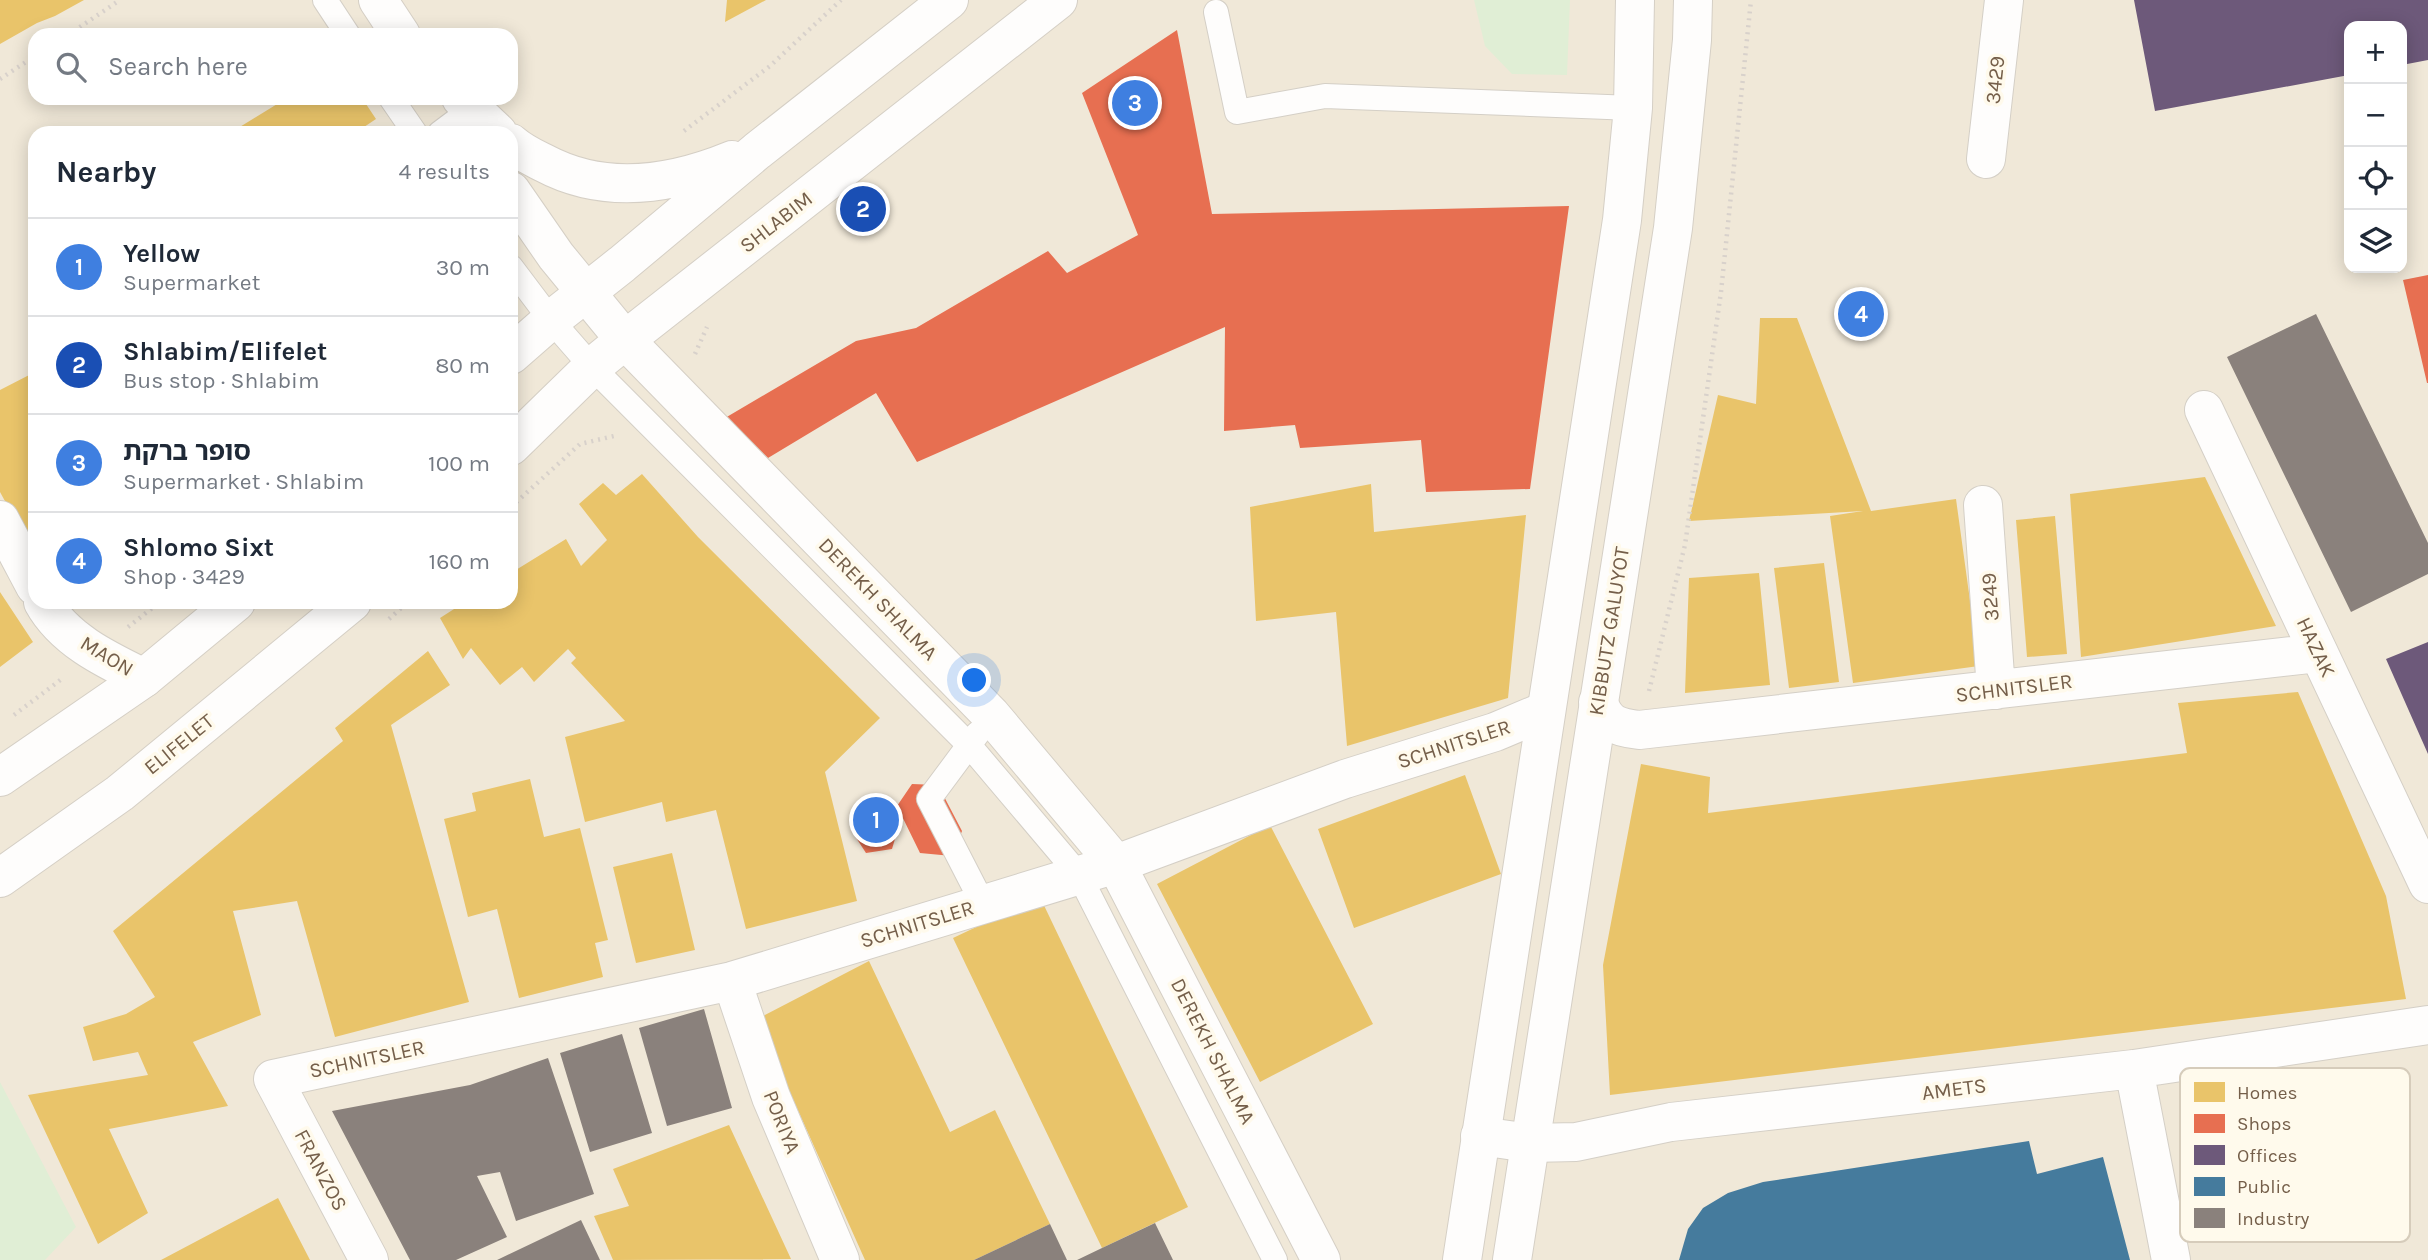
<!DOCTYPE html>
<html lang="en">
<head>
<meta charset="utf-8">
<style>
	:root { --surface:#fff; --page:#f6f6f7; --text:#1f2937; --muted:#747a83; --line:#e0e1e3; --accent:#7c3aed }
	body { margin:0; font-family:Karla,"Noto Sans Hebrew",sans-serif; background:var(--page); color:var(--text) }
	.controls { position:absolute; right:21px; top:21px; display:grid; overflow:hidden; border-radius:14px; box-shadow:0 4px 18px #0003 }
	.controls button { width:63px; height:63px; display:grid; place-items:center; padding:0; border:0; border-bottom:2px solid var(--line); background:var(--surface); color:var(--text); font:35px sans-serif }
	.you { position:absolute; left:975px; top:681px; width:24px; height:24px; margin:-18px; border:5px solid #fff; border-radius:50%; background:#1a73e8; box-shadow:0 0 0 10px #1a73e833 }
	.badge { display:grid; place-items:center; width:46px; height:46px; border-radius:50%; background:var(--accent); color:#fff; font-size:23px; font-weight:700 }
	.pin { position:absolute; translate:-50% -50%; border:4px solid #fff; box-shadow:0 2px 7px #0006 }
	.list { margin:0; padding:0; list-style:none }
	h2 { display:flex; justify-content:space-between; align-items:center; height:91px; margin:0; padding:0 28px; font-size:30px }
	h2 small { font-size:23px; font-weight:400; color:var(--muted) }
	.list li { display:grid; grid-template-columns:46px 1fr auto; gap:21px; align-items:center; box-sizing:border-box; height:98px; padding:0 28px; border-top:2px solid var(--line) }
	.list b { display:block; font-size:26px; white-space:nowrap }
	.list p { margin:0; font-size:23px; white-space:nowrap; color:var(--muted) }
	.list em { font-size:23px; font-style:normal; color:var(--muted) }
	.icon { flex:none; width:38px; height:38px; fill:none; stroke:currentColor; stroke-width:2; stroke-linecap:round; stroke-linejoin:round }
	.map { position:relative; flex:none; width:2428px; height:1260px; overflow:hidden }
	.search { position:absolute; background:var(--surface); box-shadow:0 4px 18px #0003; left:28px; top:28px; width:490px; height:77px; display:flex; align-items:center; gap:18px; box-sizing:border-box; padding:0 24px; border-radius:21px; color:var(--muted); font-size:26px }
	.panel { position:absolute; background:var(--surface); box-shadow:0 4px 18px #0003; left:28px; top:126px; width:490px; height:483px; border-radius:21px }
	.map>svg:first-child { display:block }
</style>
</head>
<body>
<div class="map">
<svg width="2428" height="1260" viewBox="0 0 2428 1260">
	<rect width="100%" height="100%" fill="#f7f3ea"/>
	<!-- residential -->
	<path fill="#f0e8d8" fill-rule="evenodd" d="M 0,0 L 2428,0 L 2428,1260 L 0,1260 ZM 2349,26 L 2402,26 L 2402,268 L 2349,268 ZM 35,35 L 511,35 L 511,98 L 35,98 ZM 35,133 L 511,133 L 511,602 L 35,602 Z"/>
	<!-- green -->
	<path fill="#e0eed5" d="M 1474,0 L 1570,0 L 1567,75 L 1512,74 L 1485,46 Z
		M 0,1082 L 76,1227 L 45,1260 L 0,1260 Z"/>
	<!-- homes -->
	<path fill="#e9c46a" d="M 0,0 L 84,0 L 55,16 L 37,23 L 0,44 Z
		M 727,0 L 766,0 L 725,22 Z
		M 287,98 L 362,98 L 376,119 L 355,133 L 230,133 Z
		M 1760,318 L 1797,318 L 1871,511 L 1956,499 L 1979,666 L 1853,683 L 1830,516 L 1863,511 L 1689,521 L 1718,395 L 1756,404 Z
		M 35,372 L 35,556 L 0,492 L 0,390 Z
		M 642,474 L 698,537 L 880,718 L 825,772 L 857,901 L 746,929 L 716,810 L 666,822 L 662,802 L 585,822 L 565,737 L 625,721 L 571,663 L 576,658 L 568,649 L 534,682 L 522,667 L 500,685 L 471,648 L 463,659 L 440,618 L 465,602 L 511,602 L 511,573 L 566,539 L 581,566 L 607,540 L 579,504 L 603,483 L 616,495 Z
		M 2205,477 L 2276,626 L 2081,657 L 2070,494 Z
		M 1371,484 L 1374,532 L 1526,515 L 1508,698 L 1347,746 L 1336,612 L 1256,621 L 1250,507 Z
		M 2055,516 L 2067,654 L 2027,657 L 2016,520 Z
		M 1824,563 L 1839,682 L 1789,688 L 1774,568 Z
		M 1759,573 L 1770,685 L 1685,693 L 1689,578 Z
		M 0,592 L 33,642 L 0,667 Z
		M 428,651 L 450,685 L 391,725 L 469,1002 L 335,1037 L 297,901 L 233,911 L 261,1015 L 193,1042 L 228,1106 L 109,1129 L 148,1213 L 98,1244 L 28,1095 L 148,1075 L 138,1052 L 93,1061 L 83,1027 L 126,1014 L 155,997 L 113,931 L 343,741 L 335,728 Z
		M 2298,692 L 2386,896 L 2406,999 L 1610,1095 L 1603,965 L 1641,764 L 1710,777 L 1708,813 L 2187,753 L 2178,703 Z
		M 1465,775 L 1501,874 L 1354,928 L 1318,829 Z
		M 530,779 L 544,837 L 580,828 L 608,940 L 595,943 L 603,977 L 519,998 L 497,909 L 468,917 L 444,819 L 476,811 L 472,793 Z
		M 1270,825 L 1373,1024 L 1260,1082 L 1157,884 Z
		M 672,853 L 695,950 L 636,963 L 613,867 Z
		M 1040,897 L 1188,1207 L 1102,1248 L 953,938 Z
		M 869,961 L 950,1132 L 995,1110 L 1050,1224 L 974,1260 L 865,1260 L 757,1019 Z
		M 729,1125 L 791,1259 L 613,1260 L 594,1216 L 629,1206 L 613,1169 Z
		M 278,1198 L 310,1260 L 161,1260 Z"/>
	<!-- shops -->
	<path fill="#e76f51" d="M 1177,30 L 1212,214 L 1569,206 L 1530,489 L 1426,492 L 1421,440 L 1300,448 L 1295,425 L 1224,431 L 1225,327 L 917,462 L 876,393 L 768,458 L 725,418 L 856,341 L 916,328 L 1048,251 L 1067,273 L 1138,235 L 1082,93 Z
		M 2428,275 L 2428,383 L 2427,383 L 2403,280 Z
		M 912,784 L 938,785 L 962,831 L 952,856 L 920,853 L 897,806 Z
		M 884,800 L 900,822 L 892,849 L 866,853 L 851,830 L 857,804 Z"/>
	<!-- offices -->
	<path fill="#6d597a" d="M 2134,0 L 2428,0 L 2428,60 L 2402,65 L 2402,26 L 2349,26 L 2349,75 L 2155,111 Z
		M 2428,642 L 2428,754 L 2386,659 Z"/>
	<!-- public -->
	<path fill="#457b9d" d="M 2029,1141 L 2037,1174 L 2103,1157 L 2130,1260 L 1679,1260 L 1688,1229 L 1703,1208 L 1728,1193 L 1763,1182 Z"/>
	<!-- industry -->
	<path fill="#8a817c" d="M 2316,314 L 2428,543 L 2428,574 L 2351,612 L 2227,357 Z
		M 704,1009 L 732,1108 L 667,1126 L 639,1028 Z
		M 622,1034 L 652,1133 L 590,1152 L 560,1053 Z
		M 548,1058 L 594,1194 L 516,1221 L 500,1172 L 477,1176 L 507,1237 L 456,1260 L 410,1260 L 332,1111 L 470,1085 Z
		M 581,1220 L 600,1260 L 497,1260 Z
		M 1155,1223 L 1173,1260 L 1077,1260 L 1102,1248 Z
		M 1050,1224 L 1067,1260 L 974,1260 Z"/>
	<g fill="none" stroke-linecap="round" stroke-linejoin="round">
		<!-- lane casing -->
		<g stroke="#d4cfc6" stroke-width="26">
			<path id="lane" d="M 325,0 L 348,35
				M 1216,12 L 1237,112 L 1325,96 L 1633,108
				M 391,98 L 415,133
				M 440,133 L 460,118
				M 511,267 L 551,320 L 592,367 L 969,745 L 1079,875 L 1275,1260
				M 978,733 L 929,799 L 983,904"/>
		</g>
		<!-- street casing -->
		<g stroke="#d4cfc6" stroke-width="40">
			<path id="street" d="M 1986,159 L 2004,0
				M 2204,410 L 2428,884
				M 1983,505 L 1996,690
				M 0,520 L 35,586
				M 43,602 C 64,640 107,660 144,678
				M 1598,702 C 1607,724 1615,727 1639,730 L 2318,653
				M 732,981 L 771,1097 L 840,1260
				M 2134,1069 L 2171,1260
				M 1480,1136 L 1530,1143 L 1576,1142 L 1671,1122 L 2134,1069 L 2428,1025
				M 369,1260 L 273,1079 L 732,981 L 1116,864 L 1345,779 L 1495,732 L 1545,711"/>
		</g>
		<!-- secondary casing -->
		<g stroke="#d5cfc5" stroke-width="40">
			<path id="secondary" d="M 378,0 L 401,35
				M 461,98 L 498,133
				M 511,143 C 521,152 532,157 544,163 C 604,195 671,185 732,160
				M 511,191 L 556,256 L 625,340 L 991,715 L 1116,864 L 1321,1260
				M 511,355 L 551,320 L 622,264 L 757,151 L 949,0
				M 511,446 L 592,367 L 625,340 L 1058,0
				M 0,777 L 144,678 L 236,602
				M 0,878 L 120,793 L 352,602
				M 1462,1260 L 1622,220 L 1633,108 L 1635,0
				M 1512,1260 L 1673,228 L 1692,40 L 1693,0"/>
		</g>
		<!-- path -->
		<path stroke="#d8d1cb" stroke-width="4.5" stroke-dasharray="2 5" stroke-linecap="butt" d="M 68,35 L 120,0
			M 0,79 L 35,56
			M 684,131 L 770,66 L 841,0
			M 695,354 L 707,327
			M 511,507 L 580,444 L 614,436
			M 389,619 L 408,602
			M 128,627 L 160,602
			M 1649,691 L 1685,545 L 1721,292 L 1751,0
			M 14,715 L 63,678"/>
		<!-- lane -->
		<use href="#lane" stroke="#fefdfc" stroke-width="24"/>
		<!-- street -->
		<use href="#street" stroke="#fefdfc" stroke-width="38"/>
		<!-- secondary -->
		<use href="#secondary" stroke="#fefdfc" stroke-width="38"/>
	</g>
	<g text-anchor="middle" stroke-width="7" stroke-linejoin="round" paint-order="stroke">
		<!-- street labels -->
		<g font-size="21" fill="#755f4a" stroke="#fffaec">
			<text transform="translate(1995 80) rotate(-84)" y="7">3429</text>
			<text transform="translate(776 222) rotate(-38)" y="7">SHLABIM</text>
			<text transform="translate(1990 597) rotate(-94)" y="7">3249</text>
			<text transform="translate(878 599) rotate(46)" y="7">DEREKH SHALMA</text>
			<text transform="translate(1609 631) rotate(-81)" y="7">KIBBUTZ GALUYOT</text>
			<text transform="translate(2316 647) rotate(65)" y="7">HAZAK</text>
			<text transform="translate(107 656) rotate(31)" y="7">MAON</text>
			<text transform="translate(2014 688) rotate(-7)" y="7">SCHNITSLER</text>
			<text transform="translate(179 744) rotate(-39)" y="7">ELIFELET</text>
			<text transform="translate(1454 744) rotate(-18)" y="7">SCHNITSLER</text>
			<text transform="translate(917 924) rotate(-17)" y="7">SCHNITSLER</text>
			<text transform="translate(1213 1051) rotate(63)" y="7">DEREKH SHALMA</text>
			<text transform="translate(367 1059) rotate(-12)" y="7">SCHNITSLER</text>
			<text transform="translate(1954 1089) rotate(-7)" y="7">AMETS</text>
			<text transform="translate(782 1122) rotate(68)" y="7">PORIYA</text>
			<text transform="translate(321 1170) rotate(62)" y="7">FRANZOS</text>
		</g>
	</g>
	<!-- legend -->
	<rect x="2180" y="1068" width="230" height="174" rx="10" fill="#fffaec" stroke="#d6ccbb" stroke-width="2"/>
	<rect x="2194" y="1082" width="31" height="20" fill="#e9c46a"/>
	<rect x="2194" y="1114" width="31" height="19" fill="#e76f51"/>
	<rect x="2194" y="1145" width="31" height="20" fill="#6d597a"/>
	<rect x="2194" y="1177" width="31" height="19" fill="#457b9d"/>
	<rect x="2194" y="1208" width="31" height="20" fill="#8a817c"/>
	<g font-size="19" fill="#755f4a">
		<text x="2237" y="1099">Homes</text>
		<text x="2237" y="1130">Shops</text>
		<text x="2237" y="1162">Offices</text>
		<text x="2237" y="1193">Public</text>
		<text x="2237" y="1225">Industry</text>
	</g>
</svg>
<div class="controls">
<button>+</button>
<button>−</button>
<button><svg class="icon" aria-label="locate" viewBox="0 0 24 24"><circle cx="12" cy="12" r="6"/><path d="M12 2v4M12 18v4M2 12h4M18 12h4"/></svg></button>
<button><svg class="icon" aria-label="layers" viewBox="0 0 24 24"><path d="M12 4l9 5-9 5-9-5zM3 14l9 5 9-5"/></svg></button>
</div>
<div class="you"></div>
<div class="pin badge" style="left:876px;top:820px;background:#3f7fe0">1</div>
<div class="pin badge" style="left:863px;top:209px;background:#1a4fb4">2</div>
<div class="pin badge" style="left:1135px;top:103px;background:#3f7fe0">3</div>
<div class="pin badge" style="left:1861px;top:314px;background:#3f7fe0">4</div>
<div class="search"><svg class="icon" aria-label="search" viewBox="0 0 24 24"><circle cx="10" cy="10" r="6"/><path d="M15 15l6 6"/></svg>Search here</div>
<section class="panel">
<h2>Nearby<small>4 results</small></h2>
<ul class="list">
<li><span class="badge" style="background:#3f7fe0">1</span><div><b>Yellow</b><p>Supermarket</p></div><em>30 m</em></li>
<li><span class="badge" style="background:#1a4fb4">2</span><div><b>Shlabim/Elifelet</b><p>Bus stop · Shlabim</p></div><em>80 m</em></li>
<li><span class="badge" style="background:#3f7fe0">3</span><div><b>סופר ברקת</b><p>Supermarket · Shlabim</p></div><em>100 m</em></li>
<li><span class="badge" style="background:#3f7fe0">4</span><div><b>Shlomo Sixt</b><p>Shop · 3429</p></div><em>160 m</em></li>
</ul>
</section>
</div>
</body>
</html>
